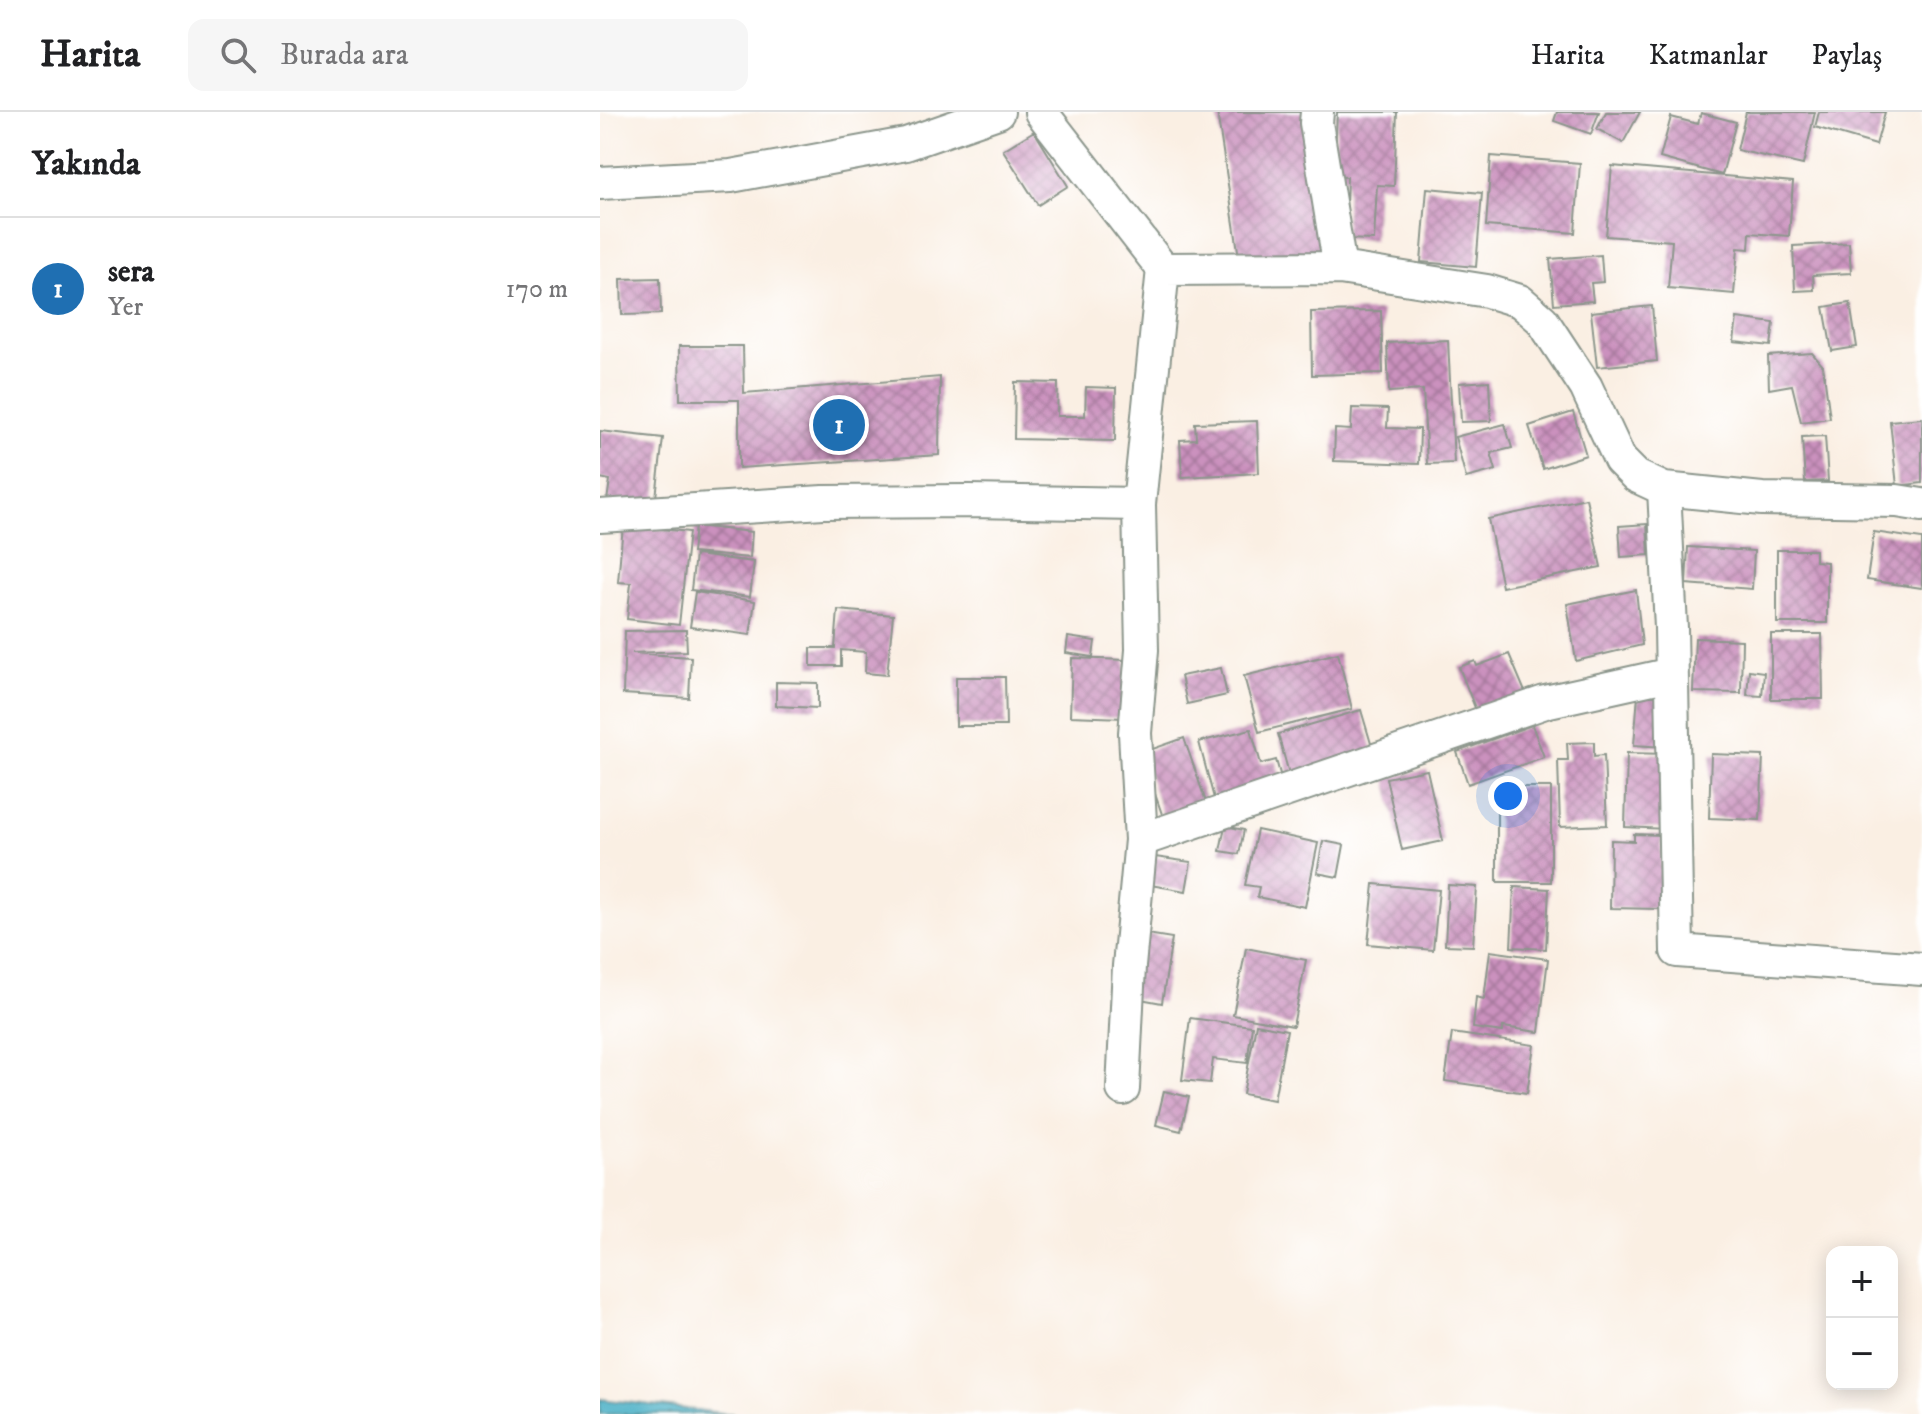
<!DOCTYPE html>
<html lang="tr">
<head>
<meta charset="utf-8">
<style>
	:root { --surface:#fff; --page:#f6f6f6; --text:#202124; --muted:#757577; --line:#e0e0e0; --accent:#1f6fb2 }
	body { margin:0; font-family:"IM FELL DW Pica",serif; background:var(--page); color:var(--text) }
	.controls { position:absolute; right:24px; bottom:24px; display:grid; overflow:hidden; border-radius:16px; box-shadow:0 4px 20px #0003 }
	.controls button { width:72px; height:72px; display:grid; place-items:center; padding:0; border:0; border-bottom:2px solid var(--line); background:var(--surface); color:var(--text); font:40px sans-serif }
	.you { position:absolute; left:908px; top:684px; width:28px; height:28px; margin:-20px; border:6px solid #fff; border-radius:50%; background:#1a73e8; box-shadow:0 0 0 12px #1a73e833 }
	.badge { display:grid; place-items:center; width:52px; height:52px; border-radius:50%; background:var(--accent); color:#fff; font-size:26px; font-weight:700 }
	.pin { position:absolute; translate:-50% -50%; border:4px solid #fff; box-shadow:0 2px 8px #0006 }
	.list { margin:0; padding:0; list-style:none }
	h2 { display:flex; justify-content:space-between; align-items:center; height:104px; margin:0; padding:0 32px; font-size:34px }
	h2 small { font-size:26px; font-weight:400; color:var(--muted) }
	.list li { display:grid; grid-template-columns:52px 1fr auto; gap:24px; align-items:center; box-sizing:border-box; height:144px; padding:0 32px; border-top:2px solid var(--line) }
	.list b { display:block; font-size:30px; white-space:nowrap }
	.list p { margin:0; font-size:26px; white-space:nowrap; color:var(--muted) }
	.list em { font-size:26px; font-style:normal; color:var(--muted) }
	.icon { flex:none; width:44px; height:44px; fill:none; stroke:currentColor; stroke-width:2; stroke-linecap:round; stroke-linejoin:round }
	.map { position:relative; flex:none; width:1322px; height:1302px; overflow:hidden }
	header { display:flex; align-items:center; gap:48px; box-sizing:border-box; height:112px; padding:0 40px; background:var(--surface); border-bottom:2px solid var(--line) }
	header strong { font-size:38px }
	nav { display:flex; gap:44px; margin-inline-start:auto; font-size:28px }
	.search { width:560px; height:72px; background:var(--page); display:flex; align-items:center; gap:20px; box-sizing:border-box; padding:0 28px; border-radius:16px; color:var(--muted); font-size:30px }
	main { display:flex }
	aside { flex:1; background:var(--surface) }
	.map>svg:first-child { display:block }
</style>
</head>
<body>
<header>
<strong>Harita</strong>
<div class="search"><svg class="icon" aria-label="search" viewBox="0 0 24 24"><circle cx="10" cy="10" r="6"/><path d="M15 15l6 6"/></svg>Burada ara</div>
<nav><a>Harita</a><a>Katmanlar</a><a>Paylaş</a></nav>
</header>
<main>
<aside>
<h2>Yakında<small></small></h2>
<ul class="list">
<li><span class="badge">1</span><div><b>sera</b><p>Yer</p></div><em>170 m</em></li>
</ul>
</aside>
<div class="map">
<svg width="1322" height="1302" viewBox="0 0 1322 1302">
	<defs>
		<pattern id="building-cross-hatch" width="8" height="8" patternUnits="userSpaceOnUse" patternTransform="scale(2)"><rect width="8" height="8" fill="#cb91be"/><path d="M0 0l8 8M0 8l8-8" fill="none" stroke="#a4789b"/></pattern>
	</defs>
	<rect width="100%" height="100%" fill="#fff"/>
	<filter id="ink" filterUnits="userSpaceOnUse"><feTurbulence type="fractalNoise" baseFrequency=".0125" numOctaves="2"/><feDisplacementMap in="SourceGraphic" scale="16" xChannelSelector="R" yChannelSelector="G"/><feConvolveMatrix kernelMatrix="1 2 1 2 8 2 1 2 1" color-interpolation-filters="sRGB"/></filter>
	<filter id="wash" filterUnits="userSpaceOnUse"><feTurbulence type="fractalNoise" baseFrequency=".006" numOctaves="4" result="noise"/><feDisplacementMap in="SourceGraphic" scale="32" xChannelSelector="R" yChannelSelector="G"/><feGaussianBlur stdDeviation="1.8" result="paint"/><feColorMatrix in="noise" values="0 0 0 0 0 0 0 0 0 0 0 0 0 0 0 0 0 1.4 0 .05"/><feComposite in="paint" operator="in"/></filter>
	<g filter="url(#wash)">
		<rect width="100%" height="100%" fill="#faefe3"/>
		<!-- water -->
		<path fill="#44adc4" stroke="#32757c" stroke-width="2" d="M 0,1287 L 121,1301 L 134,1302 L 0,1302 Z"/>
		<g id="blocks">
			<!-- building -->
			<path fill="url(#building-cross-hatch)" d="M 617,0 L 703,0 L 724,140 L 640,152 Z
				M 737,0 L 797,0 L 794,74 L 777,73 L 774,128 L 745,127 L 747,65 L 734,64 Z
				M 957,0 L 999,0 L 991,22 L 954,9 Z
				M 1006,0 L 1040,0 L 1023,31 L 997,17 Z
				M 1146,0 L 1215,0 L 1203,53 L 1137,38 Z
				M 1219,0 L 1285,0 L 1276,33 L 1215,15 Z
				M 1101,1 L 1136,10 L 1122,63 L 1060,46 L 1071,5 L 1098,12 Z
				M 434,19 L 468,74 L 438,93 L 403,38 Z
				M 891,44 L 980,51 L 975,121 L 886,114 Z
				M 1012,54 L 1193,70 L 1189,124 L 1150,121 L 1149,137 L 1138,136 L 1134,182 L 1068,176 L 1072,129 L 1006,124 Z
				M 827,76 L 882,81 L 876,155 L 821,150 Z
				M 1249,131 L 1251,161 L 1213,163 L 1214,178 L 1195,179 L 1193,134 Z
				M 1001,143 L 1003,170 L 991,171 L 993,189 L 954,192 L 950,147 Z
				M 60,166 L 61,202 L 22,203 L 21,167 Z
				M 1250,191 L 1257,235 L 1232,239 L 1224,195 Z
				M 1052,194 L 1057,249 L 997,255 L 991,200 Z
				M 781,199 L 783,261 L 712,263 L 711,200 Z
				M 1137,206 L 1174,211 L 1171,234 L 1134,230 Z
				M 848,228 L 854,351 L 827,352 L 823,278 L 789,280 L 787,231 Z
				M 79,234 L 143,234 L 144,281 L 340,265 L 339,343 L 139,356 L 139,288 L 80,288 Z
				M 1212,241 L 1223,254 L 1230,306 L 1201,310 L 1192,273 L 1169,277 L 1168,244 Z
				M 889,269 L 891,309 L 861,310 L 859,271 Z
				M 415,270 L 458,271 L 457,304 L 485,304 L 486,275 L 516,276 L 515,329 L 414,327 Z
				M 752,296 L 788,297 L 787,316 L 820,317 L 819,352 L 734,349 L 735,317 L 751,318 Z
				M 973,300 L 986,343 L 943,357 L 929,314 Z
				M 1322,306 L 1322,371 L 1297,374 L 1290,309 Z
				M 657,309 L 659,361 L 582,365 L 580,328 L 596,327 L 595,311 Z
				M 905,312 L 912,336 L 891,341 L 896,358 L 866,366 L 855,325 Z
				M 0,319 L 63,326 L 55,394 L 7,389 L 10,368 L 0,366 Z
				M 1225,324 L 1228,369 L 1205,370 L 1202,325 Z
				M 986,386 L 1001,455 L 902,475 L 888,407 Z
				M 1047,412 L 1049,443 L 1021,445 L 1019,414 Z
				M 23,413 L 89,420 L 79,513 L 27,507 L 31,471 L 18,470 Z
				M 95,414 L 152,420 L 150,446 L 92,441 Z
				M 1274,420 L 1322,427 L 1322,476 L 1267,468 Z
				M 1088,435 L 1154,439 L 1152,477 L 1086,472 Z
				M 1177,438 L 1215,438 L 1215,449 L 1227,450 L 1227,511 L 1177,511 Z
				M 95,443 L 154,450 L 150,485 L 91,478 Z
				M 1036,478 L 1042,533 L 976,549 L 967,492 Z
				M 95,480 L 155,489 L 150,523 L 90,515 Z
				M 238,498 L 293,503 L 287,563 L 265,561 L 266,540 L 241,538 L 241,554 L 211,554 L 211,536 L 235,536 Z
				M 86,518 L 87,539 L 32,541 L 91,545 L 89,586 L 23,582 L 25,519 Z
				M 1171,522 L 1222,522 L 1223,587 L 1171,587 Z
				M 468,525 L 495,529 L 493,545 L 466,541 Z
				M 1095,526 L 1142,528 L 1141,581 L 1093,580 Z
				M 738,541 L 752,597 L 659,620 L 644,564 Z
				M 909,542 L 928,587 L 879,606 L 859,555 L 875,549 L 877,554 Z
				M 472,546 L 526,548 L 524,606 L 470,604 Z
				M 621,556 L 627,583 L 587,592 L 581,564 Z
				M 1149,558 L 1164,560 L 1162,584 L 1147,583 Z
				M 356,565 L 405,565 L 406,614 L 356,614 Z
				M 176,570 L 218,571 L 218,596 L 176,594 Z
				M 1038,583 L 1067,585 L 1064,635 L 1034,633 Z
				M 761,598 L 775,645 L 691,669 L 678,622 Z
				M 932,613 L 944,645 L 868,672 L 857,640 Z
				M 651,617 L 661,652 L 676,648 L 684,676 L 616,694 L 599,630 Z
				M 584,626 L 607,693 L 564,708 L 541,641 Z
				M 994,630 L 994,644 L 1004,643 L 1007,713 L 960,715 L 958,648 L 968,648 L 967,631 Z
				M 1027,641 L 1068,642 L 1066,717 L 1025,715 Z
				M 1111,642 L 1163,644 L 1160,708 L 1109,706 Z
				M 827,658 L 843,729 L 802,738 L 786,666 Z
				M 897,675 L 951,675 L 951,770 L 897,770 Z
				M 625,714 L 644,718 L 639,742 L 620,739 Z
				M 657,718 L 718,731 L 705,795 L 657,785 L 659,775 L 645,773 Z
				M 1034,722 L 1062,723 L 1060,797 L 1010,796 L 1011,728 L 1034,729 Z
				M 723,729 L 744,733 L 738,765 L 717,761 Z
				M 555,745 L 591,750 L 586,779 L 550,773 Z
				M 774,772 L 839,778 L 833,838 L 768,832 Z
				M 848,773 L 877,775 L 873,834 L 845,833 Z
				M 914,775 L 949,777 L 946,837 L 911,835 Z
				M 541,821 L 572,826 L 562,891 L 530,885 Z
				M 646,836 L 706,848 L 693,914 L 633,903 Z
				M 890,839 L 948,847 L 939,920 L 903,915 L 903,920 L 873,916 L 876,885 L 884,887 Z
				M 590,906 L 652,914 L 647,951 L 613,947 L 610,971 L 582,968 Z
				M 656,912 L 687,918 L 674,988 L 643,982 Z
				M 852,921 L 934,933 L 927,981 L 845,969 Z
				M 564,979 L 589,985 L 581,1019 L 556,1013 Z"/>
		</g>
	</g>
	<g filter="url(#ink)">
		<use href="#blocks" fill-opacity="0" stroke="#8c968c" stroke-width="2"/>
		<g fill="none" stroke-linecap="round" stroke-linejoin="round">
			<!-- minor casing -->
			<g stroke="#8c968c" stroke-width="36">
				<path id="minor" d="M 441,0 L 563,157 L 539,392 L 542,538 L 535,621 L 541,728 L 529,854 L 523,977
					M 717,0 L 716,11 L 740,156 L 887,179 L 920,189 L 942,208 L 986,275 L 1020,348 L 1036,364 L 1064,377 L 1162,387 L 1297,389 L 1322,393
					M 0,71 L 131,64 L 306,32 L 398,0
					M 563,157 L 740,156
					M 1064,377 L 1071,516 L 1077,839 L 1322,857
					M 0,404 L 223,390 L 369,389 L 539,392
					M 541,728 L 945,590 L 1071,562"/>
			</g>
			<!-- minor -->
			<use href="#minor" stroke="#fff" stroke-width="32"/>
		</g>
	</g>
</svg>
<div class="controls">
<button>+</button>
<button>−</button>
</div>
<div class="you"></div>
<div class="pin badge" style="left:239px;top:313px">1</div>
</div>
</main>
</body>
</html>
